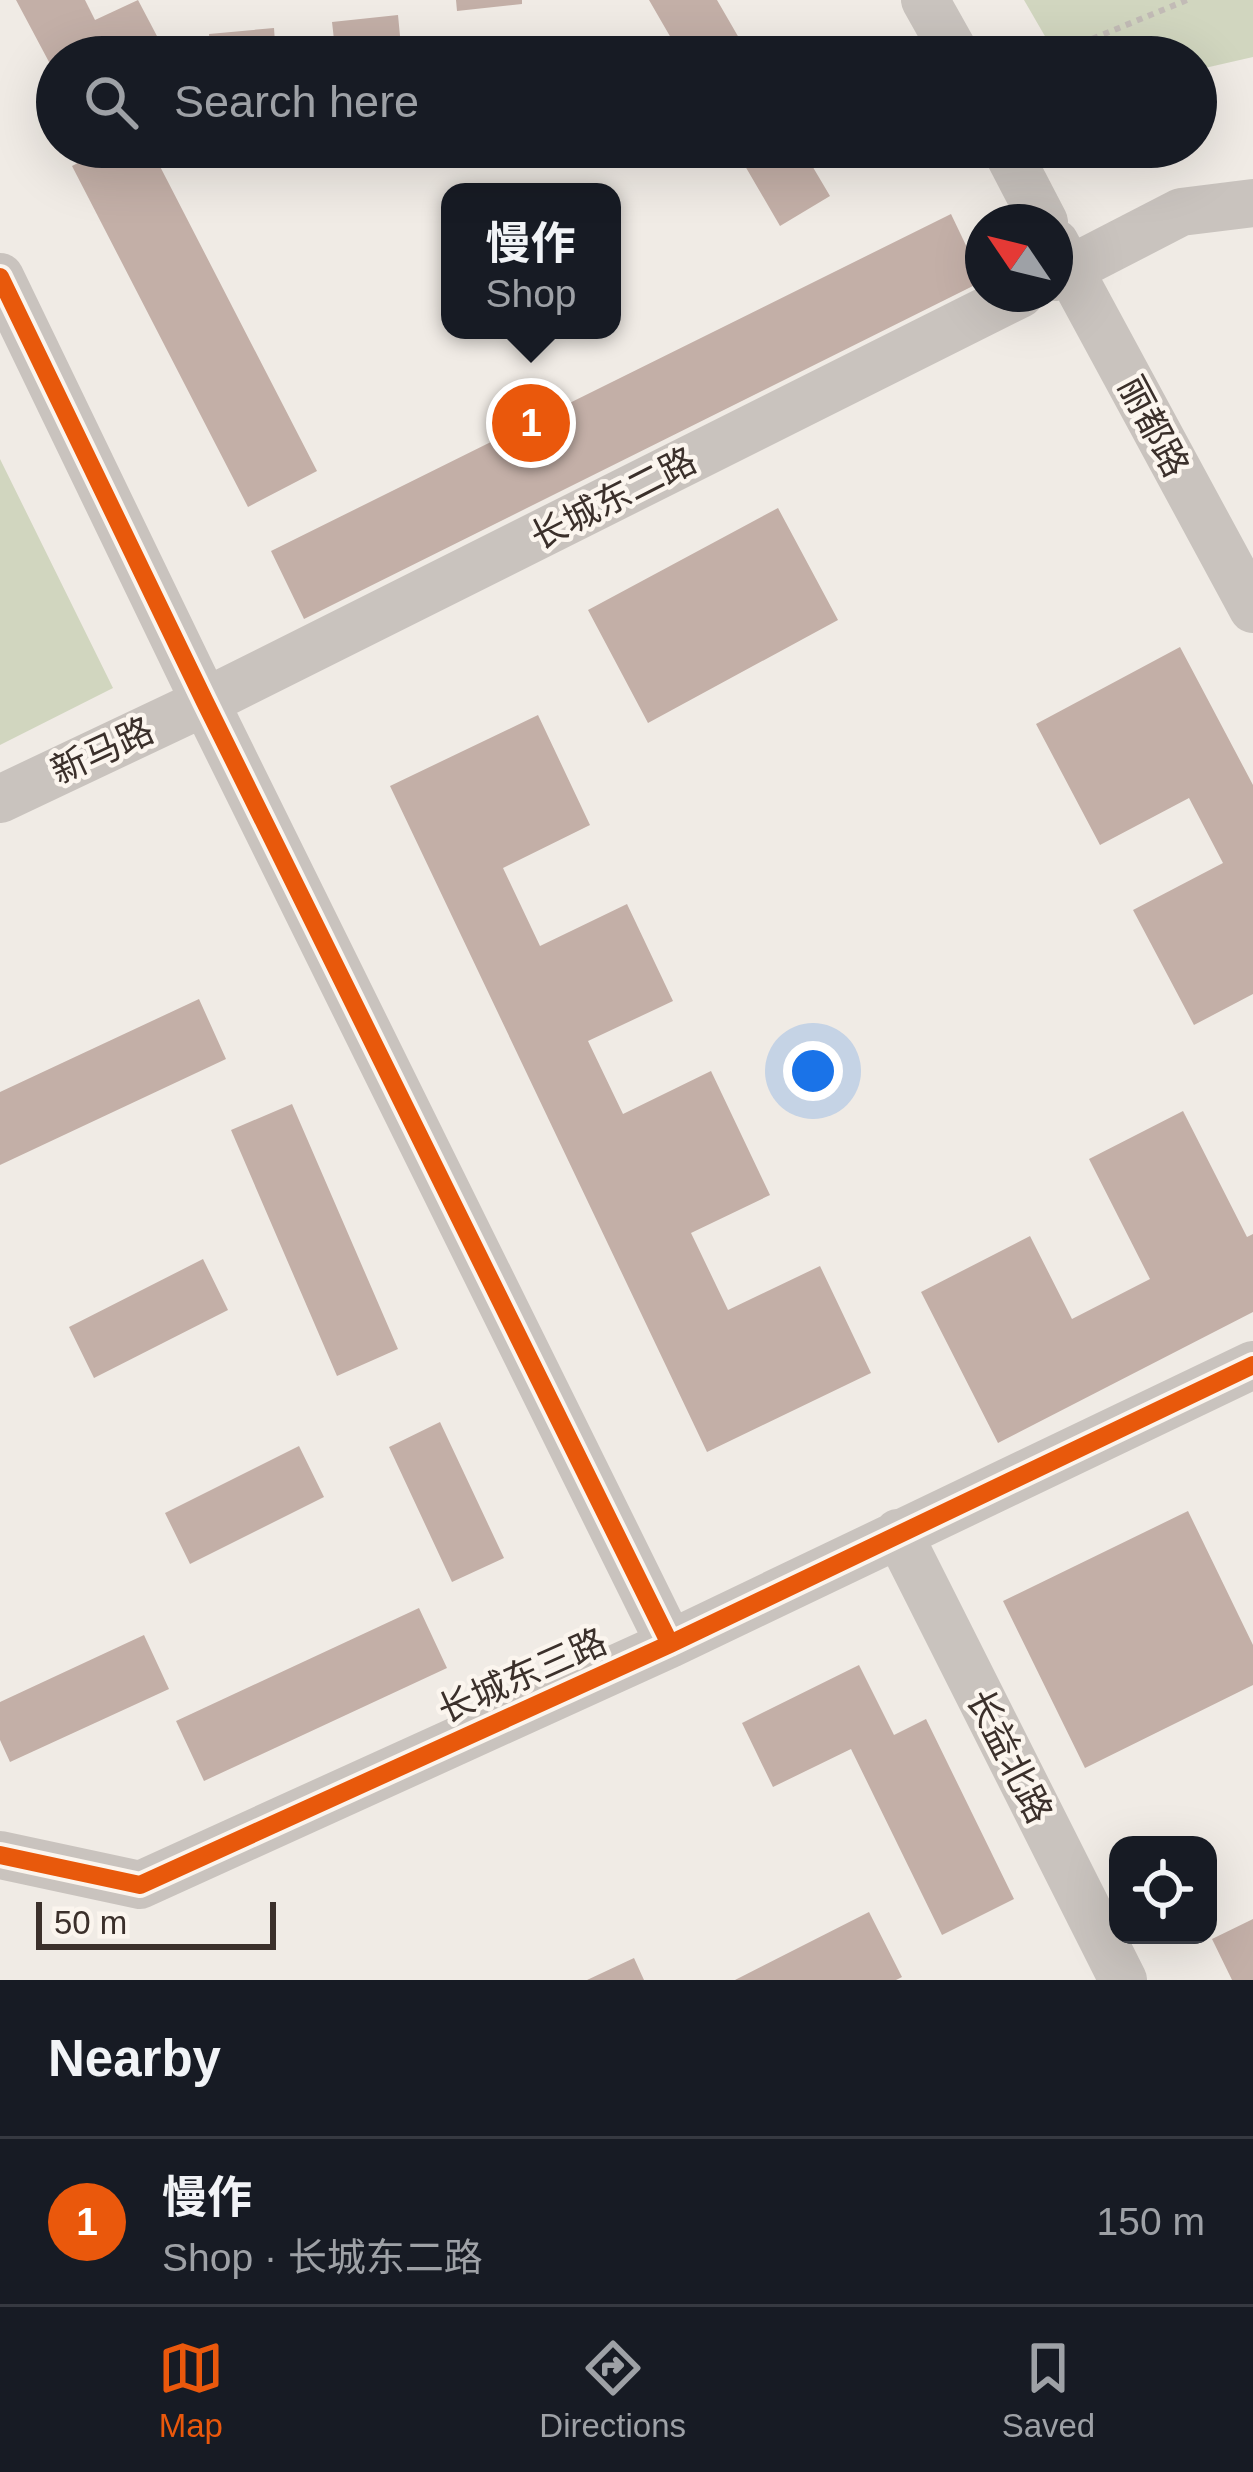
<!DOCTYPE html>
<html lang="en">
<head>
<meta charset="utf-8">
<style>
	:root { --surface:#171b24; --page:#20242c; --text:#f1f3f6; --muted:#9ea1a6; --line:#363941; --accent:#ea580c }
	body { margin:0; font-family:Arial,"Noto Sans SC",sans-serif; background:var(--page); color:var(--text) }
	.controls { position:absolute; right:36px; bottom:36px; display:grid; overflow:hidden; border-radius:24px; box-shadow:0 12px 48px #0002 }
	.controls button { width:108px; height:108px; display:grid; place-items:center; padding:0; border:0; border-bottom:3px solid var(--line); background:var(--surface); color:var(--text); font:60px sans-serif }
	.compass { position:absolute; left:965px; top:204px; width:108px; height:108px; border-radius:50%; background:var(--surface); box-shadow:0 12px 48px #0002; rotate:305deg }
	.scale { position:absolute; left:36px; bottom:30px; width:240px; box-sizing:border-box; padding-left:12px; border:6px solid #3b302b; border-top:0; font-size:33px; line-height:42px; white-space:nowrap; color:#3b302b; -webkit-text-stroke:9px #fbf5ee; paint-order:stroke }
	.you { position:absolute; left:813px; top:1071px; width:42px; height:42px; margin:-30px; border:9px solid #fff; border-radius:50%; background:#1a73e8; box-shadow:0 0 0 18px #1a73e833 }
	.badge { display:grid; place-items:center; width:78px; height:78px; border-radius:50%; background:var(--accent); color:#fff; font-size:39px; font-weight:700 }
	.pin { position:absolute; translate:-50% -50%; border:6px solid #fff; box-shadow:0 3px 12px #0006 }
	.popup { position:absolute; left:441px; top:183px; width:180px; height:156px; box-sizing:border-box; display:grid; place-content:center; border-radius:24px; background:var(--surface); filter:drop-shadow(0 3px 9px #0005); font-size:39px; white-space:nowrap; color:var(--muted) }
	.popup b { font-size:45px; color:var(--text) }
	.popup::after { content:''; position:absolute; left:50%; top:100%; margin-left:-24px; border:24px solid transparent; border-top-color:var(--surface) }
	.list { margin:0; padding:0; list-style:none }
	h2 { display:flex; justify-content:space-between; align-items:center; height:156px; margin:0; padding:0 48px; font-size:51px }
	h2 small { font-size:39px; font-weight:400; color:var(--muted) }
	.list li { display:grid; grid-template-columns:78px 1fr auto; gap:36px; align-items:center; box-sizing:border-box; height:168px; padding:0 48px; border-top:3px solid var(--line) }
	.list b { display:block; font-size:45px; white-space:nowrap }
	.list p { margin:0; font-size:39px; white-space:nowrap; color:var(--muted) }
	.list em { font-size:39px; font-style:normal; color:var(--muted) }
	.icon { flex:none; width:66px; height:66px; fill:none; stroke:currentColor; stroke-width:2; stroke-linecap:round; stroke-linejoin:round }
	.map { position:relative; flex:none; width:1253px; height:1980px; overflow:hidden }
	.search { position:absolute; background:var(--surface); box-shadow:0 12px 48px #0002; left:36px; right:36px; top:36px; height:132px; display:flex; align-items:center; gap:30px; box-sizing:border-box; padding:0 42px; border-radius:66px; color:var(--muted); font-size:45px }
	.sheet { height:324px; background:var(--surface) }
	nav { display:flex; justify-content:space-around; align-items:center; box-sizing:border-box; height:168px; border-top:3px solid var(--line); background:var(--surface); font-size:33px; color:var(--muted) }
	nav a { display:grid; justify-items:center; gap:6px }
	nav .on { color:var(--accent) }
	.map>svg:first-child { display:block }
</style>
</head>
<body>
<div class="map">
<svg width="1253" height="1980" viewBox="0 0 1253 1980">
	<rect width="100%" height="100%" fill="#f0ebe5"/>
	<!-- green -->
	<path fill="#d1d6bf" d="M 1024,0 L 1253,0 L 1253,57 L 1196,70 L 1196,57 L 1057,57 Z
		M 0,459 L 113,688 L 0,745 Z"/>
	<!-- building -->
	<path fill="#c3afa7" d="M 16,0 L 85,0 L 95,20 L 138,0 L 168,57 L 57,57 L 57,77 Z
		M 456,0 L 522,0 L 522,4 L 457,11 Z
		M 649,0 L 717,0 L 750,57 L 682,57 Z
		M 398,15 L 402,57 L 336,57 L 332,22 Z
		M 274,28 L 276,57 L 211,57 L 209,34 Z
		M 108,147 L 150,147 L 317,471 L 248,507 L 72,166 Z
		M 734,147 L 801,147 L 830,196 L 780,226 Z
		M 951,214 L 983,281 L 304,619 L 271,551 Z
		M 778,508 L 838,620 L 648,723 L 588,610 Z
		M 1180,647 L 1253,785 L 1253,994 L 1194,1025 L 1133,910 L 1223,863 L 1189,798 L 1100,845 L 1036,724 Z
		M 538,715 L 590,825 L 503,868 L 540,946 L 627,904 L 673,1001 L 588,1041 L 623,1114 L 711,1071 L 770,1195 L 691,1233 L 728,1310 L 820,1266 L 871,1373 L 707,1452 L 390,786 Z
		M 199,999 L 226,1059 L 0,1165 L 0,1092 Z
		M 292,1104 L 398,1349 L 337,1376 L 231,1130 Z
		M 1183,1111 L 1247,1237 L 1253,1234 L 1253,1312 L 998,1443 L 921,1292 L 1030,1236 L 1072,1319 L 1150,1279 L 1089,1159 Z
		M 203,1259 L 228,1310 L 94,1378 L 69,1327 Z
		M 440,1422 L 504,1558 L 452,1582 L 389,1447 Z
		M 299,1446 L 324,1497 L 190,1564 L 165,1513 Z
		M 1188,1511 L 1253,1645 L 1253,1685 L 1085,1768 L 1003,1601 Z
		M 419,1608 L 447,1668 L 204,1781 L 176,1721 Z
		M 144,1635 L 169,1689 L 10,1762 L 0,1740 L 0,1702 Z
		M 859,1665 L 894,1735 L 926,1719 L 1014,1899 L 942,1935 L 851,1749 L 773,1787 L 742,1723 Z
		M 869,1912 L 902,1977 L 896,1980 L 735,1980 Z
		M 1253,1919 L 1253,1980 L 1232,1980 L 1212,1939 Z
		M 634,1958 L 644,1980 L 587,1980 Z"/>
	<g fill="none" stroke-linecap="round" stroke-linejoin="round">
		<!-- path -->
		<path stroke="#c2bbb6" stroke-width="6" stroke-dasharray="6 6" stroke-linecap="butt" d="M 1048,57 L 1187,0"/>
		<!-- minor -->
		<path stroke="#c9c3be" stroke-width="48" d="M 925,0 L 957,57
			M 1005,147 L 1044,222
			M 1055,243 L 1253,609
			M 0,277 L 205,702 L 670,1644
			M 1055,277 L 1181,212 L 1253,203
			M 0,799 L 205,702 L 1020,294
			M 898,1533 L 1123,1980
			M 0,1855 L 140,1885 L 670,1644 L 1253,1365"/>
		<!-- cycleway casing -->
		<g stroke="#fbf5ee" stroke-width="26">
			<path id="cycleway" d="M 0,277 L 205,702 L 670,1644
				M 0,1855 L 140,1885 L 670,1644 L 1253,1365"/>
		</g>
		<!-- cycleway -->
		<use href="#cycleway" stroke="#e8590c" stroke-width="18"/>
	</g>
	<g text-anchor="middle" stroke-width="9" stroke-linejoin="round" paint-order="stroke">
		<!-- street labels -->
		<g font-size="36" fill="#3b302b" stroke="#fbf5ee">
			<text transform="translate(1154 426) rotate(62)" y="13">丽都路</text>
			<text transform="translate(613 498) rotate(-27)" y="13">长城东二路</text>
			<text transform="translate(102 750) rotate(-25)" y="13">新马路</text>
			<text transform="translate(522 1675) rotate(-24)" y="13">长城东三路</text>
			<text transform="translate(1010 1756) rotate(63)" y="13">长益北路</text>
		</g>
	</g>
</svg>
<div class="controls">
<button><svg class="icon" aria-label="locate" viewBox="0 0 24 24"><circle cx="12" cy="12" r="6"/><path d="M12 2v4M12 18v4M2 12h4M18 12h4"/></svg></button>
</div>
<svg class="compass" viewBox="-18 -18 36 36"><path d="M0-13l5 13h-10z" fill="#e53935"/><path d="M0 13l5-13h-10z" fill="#9ea1a6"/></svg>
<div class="scale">50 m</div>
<div class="you"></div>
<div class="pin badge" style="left:531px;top:423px">1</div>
<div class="popup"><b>慢作</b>Shop</div>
<div class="search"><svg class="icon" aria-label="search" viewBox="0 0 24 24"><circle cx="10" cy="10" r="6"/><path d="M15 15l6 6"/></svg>Search here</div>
</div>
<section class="sheet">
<h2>Nearby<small></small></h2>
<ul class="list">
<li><span class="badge">1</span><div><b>慢作</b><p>Shop · 长城东二路</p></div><em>150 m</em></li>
</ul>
</section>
<nav>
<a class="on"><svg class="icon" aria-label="map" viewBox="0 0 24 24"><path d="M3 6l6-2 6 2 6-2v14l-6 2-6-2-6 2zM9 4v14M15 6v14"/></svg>Map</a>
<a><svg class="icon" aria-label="directions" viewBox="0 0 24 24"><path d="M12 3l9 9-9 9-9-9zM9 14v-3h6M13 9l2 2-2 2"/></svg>Directions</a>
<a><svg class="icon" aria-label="saved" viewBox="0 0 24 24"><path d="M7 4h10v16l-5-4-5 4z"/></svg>Saved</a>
</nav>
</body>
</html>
